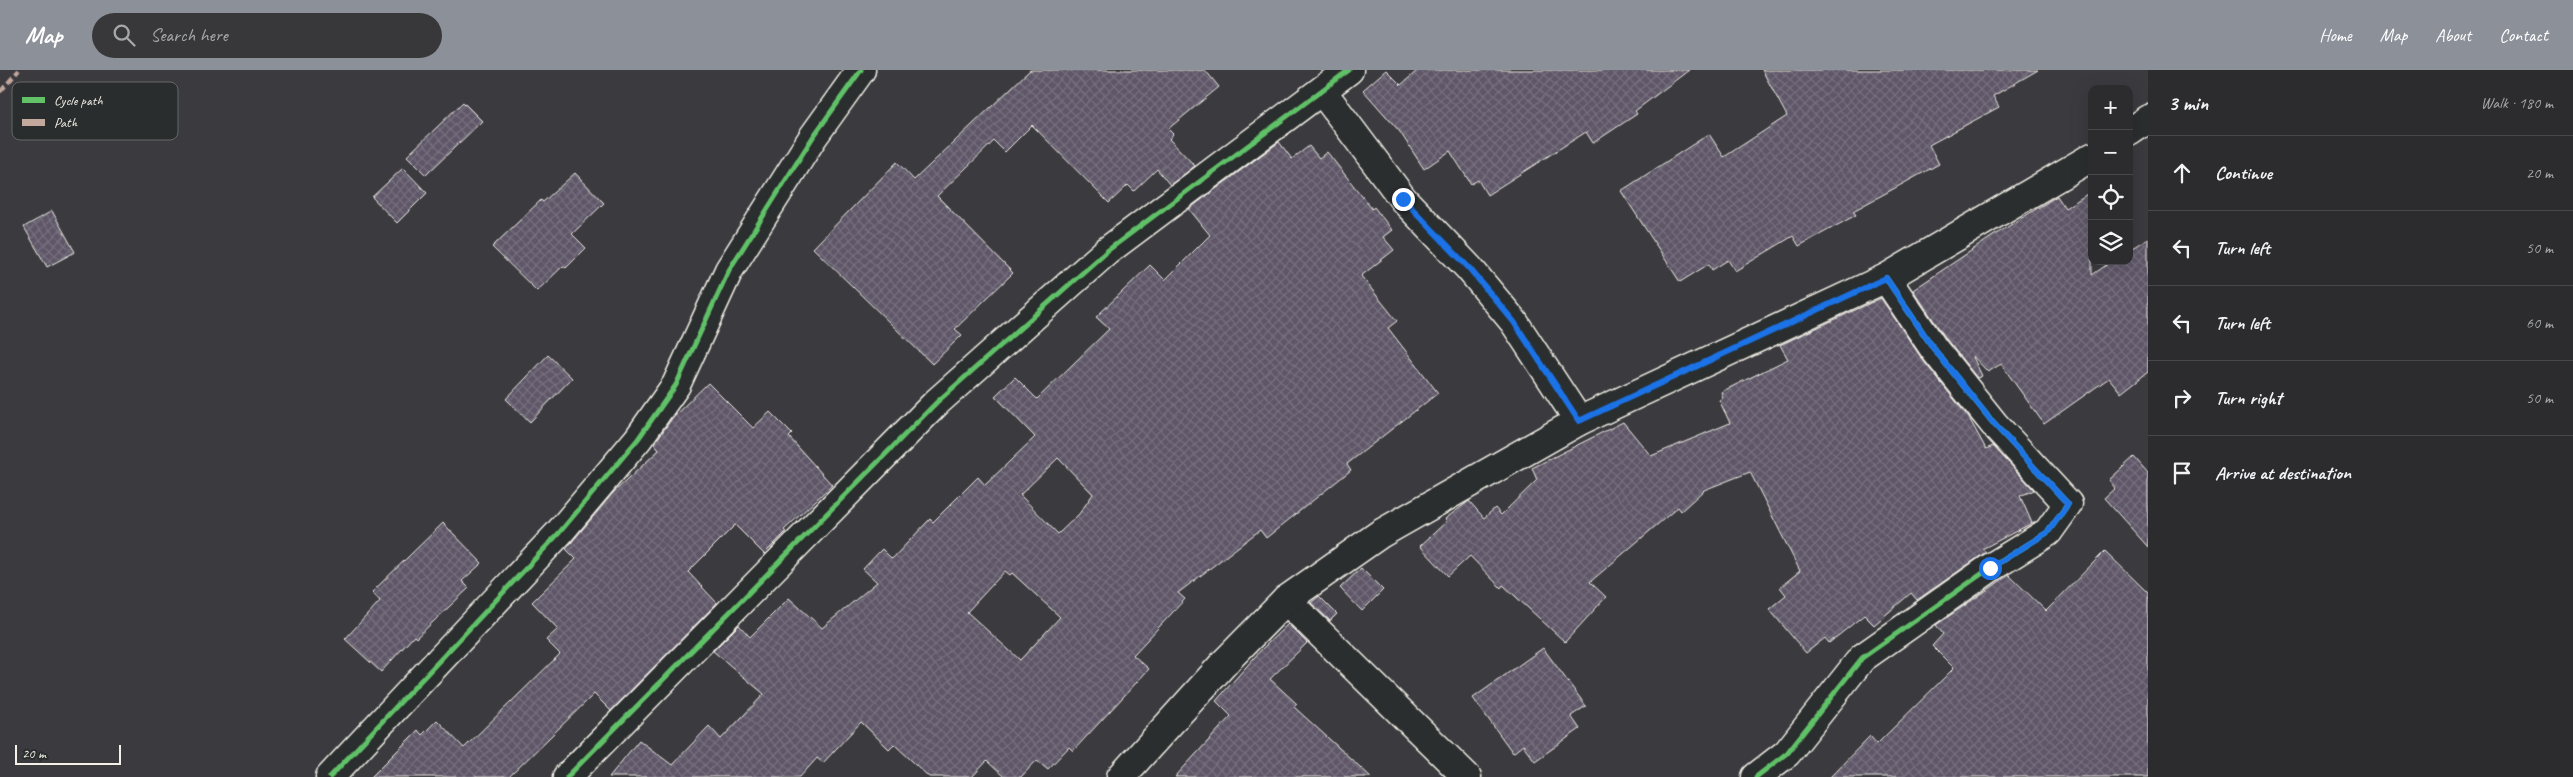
<!DOCTYPE html>
<html lang="en">
<head>
<meta charset="utf-8">
<style>
	:root { --surface:#2c2c2f; --page:#38383b; --text:#f1f3f6; --muted:#a6a7aa; --line:#48484b; --accent:#8c9099 }
	body { margin:0; font-family:Caveat,sans-serif; background:var(--page); color:var(--text) }
	.controls { position:absolute; right:15px; top:15px; display:grid; overflow:hidden; border-radius:10px; box-shadow:0 5px 20px #0002 }
	.controls button { width:45px; height:45px; display:grid; place-items:center; padding:0; border:0; border-bottom:1px solid var(--line); background:var(--surface); color:var(--text); font:25px sans-serif }
	.scale { position:absolute; left:15px; bottom:12px; width:106px; box-sizing:border-box; padding-left:5px; border:2px solid #f4f1e8; border-top:0; font-size:14px; line-height:18px; white-space:nowrap; color:#f4f1e8; -webkit-text-stroke:4px #2a2d2e; paint-order:stroke }
	.stop { position:absolute; width:15px; height:15px; margin:-11px; border:4px solid #1a73e8; border-radius:50%; background:#fff }
	.stop.end { background:#1a73e8; border-color:#fff; box-shadow:0 1px 5px #0008 }
	.list { margin:0; padding:0; list-style:none }
	h2 { display:flex; justify-content:space-between; align-items:center; height:65px; margin:0; padding:0 20px; font-size:21px }
	h2 small { font-size:16px; font-weight:400; color:var(--muted) }
	.list li { display:grid; grid-template-columns:32px 1fr auto; gap:15px; align-items:center; box-sizing:border-box; height:75px; padding:0 20px; border-top:1px solid var(--line) }
	.list b { display:block; font-size:19px; white-space:nowrap }
	.list em { font-size:16px; font-style:normal; color:var(--muted) }
	.icon { flex:none; width:28px; height:28px; fill:none; stroke:currentColor; stroke-width:2; stroke-linecap:round; stroke-linejoin:round }
	.map { position:relative; flex:none; width:2148px; height:707px; overflow:hidden }
	header { display:flex; align-items:center; gap:30px; box-sizing:border-box; height:70px; padding:0 25px; background:var(--accent); color:#fff }
	header strong { font-size:24px }
	nav { display:flex; gap:28px; margin-inline-start:auto; font-size:18px }
	.search { width:350px; height:45px; background:var(--page); display:flex; align-items:center; gap:12px; box-sizing:border-box; padding:0 18px; border-radius:28px; color:var(--muted); font-size:19px }
	main { display:flex }
	aside { flex:1; background:var(--surface) }
	.map>svg:first-child { display:block }
</style>
</head>
<body>
<header>
<strong>Map</strong>
<div class="search"><svg class="icon" aria-label="search" viewBox="0 0 24 24"><circle cx="10" cy="10" r="6"/><path d="M15 15l6 6"/></svg>Search here</div>
<nav><a>Home</a><a>Map</a><a>About</a><a>Contact</a></nav>
</header>
<main>
<div class="map">
<svg width="2148" height="707" viewBox="0 0 2148 707">
	<defs>
		<pattern id="building-cross-hatch" width="8" height="8" patternUnits="userSpaceOnUse" patternTransform="scale(1.25)"><rect width="8" height="8" fill="#5e5768"/><path d="M0 0l8 8M0 8l8-8" fill="none" stroke="#76707e"/></pattern>
	</defs>
	<rect width="100%" height="100%" fill="#3a3a3f"/>
	<filter id="ink" filterUnits="userSpaceOnUse"><feTurbulence type="fractalNoise" baseFrequency=".02" numOctaves="2"/><feDisplacementMap in="SourceGraphic" scale="10" xChannelSelector="R" yChannelSelector="G"/><feConvolveMatrix kernelMatrix="1 2 1 2 8 2 1 2 1" color-interpolation-filters="sRGB"/></filter>
	<g filter="url(#ink)">
		<!-- building -->
		<path fill="url(#building-cross-hatch)" stroke="#f4f1e8" fill-rule="evenodd" d="M 1030,0 L 1205,0 L 1219,17 L 1168,59 L 1173,64 L 1169,69 L 1195,96 L 1170,115 L 1157,99 L 1134,121 L 1128,115 L 1109,133 L 1032,55 L 1005,82 L 994,71 L 937,126 L 1013,203 L 955,259 L 962,265 L 932,294 L 813,178 L 897,92 L 914,110 Z
			M 1386,0 L 1401,15 L 1418,0 L 1689,0 L 1635,41 L 1637,44 L 1593,73 L 1586,62 L 1487,125 L 1478,110 L 1471,114 L 1450,81 L 1424,99 L 1400,62 L 1363,20 Z
			M 1762,0 L 2038,0 L 1993,26 L 1999,37 L 1929,75 L 1939,94 L 1853,141 L 1856,145 L 1799,176 L 1793,166 L 1735,201 L 1728,190 L 1712,200 L 1709,194 L 1680,212 L 1621,121 L 1709,64 L 1724,87 L 1787,46 Z
			M 463,32 L 482,51 L 426,105 L 407,86 Z
			M 1279,72 L 1292,89 L 1309,76 L 1319,88 L 1327,82 L 1372,139 L 1374,137 L 1392,160 L 1383,167 L 1394,180 L 1361,206 L 1397,251 L 1388,258 L 1438,323 L 1347,394 L 1351,400 L 1266,468 L 1260,460 L 1178,523 L 1185,529 L 1133,585 L 1149,599 L 1073,681 L 1069,677 L 1048,699 L 1037,690 L 1021,707 L 1004,707 L 987,691 L 972,707 L 929,707 L 894,674 L 889,679 L 861,652 L 823,693 L 817,688 L 800,707 L 609,707 L 639,670 L 672,695 L 709,656 L 721,669 L 764,624 L 713,581 L 739,555 L 750,567 L 789,528 L 822,558 L 877,512 L 863,499 L 882,479 L 892,489 L 930,449 L 933,452 L 978,407 L 985,415 L 1035,367 L 995,326 L 1015,307 L 1037,329 L 1109,259 L 1096,247 L 1150,195 L 1165,210 L 1210,165 L 1189,139 ZM 1058,388 L 1093,424 L 1079,444 L 1058,464 L 1020,425 ZM 1005,501 L 1010,505 L 1012,503 L 1060,547 L 1020,590 L 967,542 Z
			M 403,98 L 427,123 L 397,153 L 372,127 Z
			M 575,103 L 604,133 L 572,164 L 586,178 L 566,198 L 563,196 L 537,221 L 492,177 L 541,130 L 543,132 Z
			M 2092,121 L 2092,205 L 2112,191 L 2129,191 L 2129,180 L 2148,168 L 2148,302 L 2121,323 L 2109,308 L 2044,354 L 2001,294 L 1988,302 L 1972,285 L 1982,306 L 1977,308 L 1947,270 L 1913,220 L 1993,166 L 2057,126 L 2065,138 Z
			M 52,141 L 75,182 L 47,197 L 24,157 Z
			M 1881,228 L 1922,289 L 1969,348 L 1986,379 L 1993,376 L 2034,420 L 2020,426 L 2032,453 L 1982,479 L 1986,482 L 1917,530 L 1911,523 L 1874,555 L 1864,545 L 1829,573 L 1825,568 L 1806,583 L 1769,539 L 1786,525 L 1780,517 L 1800,501 L 1750,402 L 1704,420 L 1681,441 L 1678,437 L 1590,512 L 1606,527 L 1565,572 L 1503,515 L 1501,518 L 1470,486 L 1448,506 L 1420,476 L 1447,451 L 1445,449 L 1469,431 L 1484,448 L 1495,438 L 1501,445 L 1537,410 L 1532,398 L 1623,352 L 1651,386 L 1730,353 L 1719,330 L 1723,328 L 1721,322 L 1788,289 L 1780,275 Z
			M 548,285 L 572,308 L 530,352 L 506,329 Z
			M 708,313 L 753,358 L 770,342 L 792,364 L 789,367 L 832,415 L 784,460 L 786,462 L 764,484 L 735,455 L 688,502 L 717,533 L 611,641 L 594,624 L 509,707 L 371,707 L 418,660 L 422,665 L 437,650 L 464,678 L 560,584 L 546,570 L 558,559 L 532,532 L 576,489 L 566,479 L 613,423 L 659,380 L 654,374 L 673,347 Z
			M 2134,387 L 2148,403 L 2148,477 L 2104,428 L 2115,418 L 2109,410 Z
			M 443,453 L 482,493 L 462,511 L 469,518 L 416,568 L 414,566 L 381,602 L 345,569 L 380,531 L 372,522 Z
			M 2105,481 L 2148,523 L 2148,707 L 1830,707 L 1870,666 L 1877,674 L 1954,598 L 1932,576 L 1943,564 L 1936,555 L 2009,505 L 2046,541 Z
			M 1361,498 L 1383,520 L 1362,541 L 1340,518 Z
			M 1319,526 L 1337,544 L 1330,551 L 1311,533 Z
			M 1288,554 L 1307,573 L 1270,609 L 1297,634 L 1294,637 L 1371,707 L 1175,707 L 1231,646 L 1216,631 L 1261,580 Z
			M 1543,578 L 1586,636 L 1571,646 L 1580,659 L 1535,691 L 1523,675 L 1513,683 L 1473,628 Z"/>
		<g fill="none" stroke-linecap="round" stroke-linejoin="round">
			<!-- minor casing -->
			<g stroke="#f4f1e8" stroke-width="31">
				<path id="minor" d="M 1322,21 L 1403,129 L 1469,198 L 1514,252 L 1579,351
					M 1286,530 L 1467,707
					M 330,707 L 559,463 L 638,369 L 676,315 L 729,200 L 813,67 L 861,0
					M 567,707 L 937,332 L 1107,181 L 1349,0
					M 1756,707 L 1787,683 L 1862,588 L 1990,498 L 2048,462 L 2068,434 L 1994,354 L 1934,279 L 1886,208"/>
			</g>
			<!-- major casing -->
			<g stroke="#f4f1e8" stroke-width="31">
				<path id="major" d="M 2129,62 L 2148,49
					M 1121,707 L 1227,590 L 1286,530 L 1380,464 L 1579,351 L 1886,208 L 2092,87"/>
			</g>
			<!-- minor -->
			<use href="#minor" stroke="#2a2d2e" stroke-width="28"/>
			<!-- major -->
			<use href="#major" stroke="#2a2d2e" stroke-width="28"/>
			<!-- quiet -->
			<path stroke="#c3a89e" stroke-width="4" stroke-dasharray="8 4" stroke-linecap="butt" d="M 0,22 L 19,0"/>
			<!-- cycleway casing -->
			<g stroke="#2a2d2e" stroke-width="8">
				<path id="cycleway" d="M 330,707 L 559,463 L 638,369 L 676,315 L 729,200 L 813,67 L 861,0
					M 567,707 L 937,332 L 1107,181 L 1349,0
					M 1756,707 L 1787,683 L 1862,588 L 1990,498 L 2048,462 L 2068,434 L 1994,354 L 1934,279 L 1886,208"/>
			</g>
			<!-- cycleway -->
			<use href="#cycleway" stroke="#61c268" stroke-width="5"/>
		</g>
	</g>
	<g fill="none" stroke-linecap="round" stroke-linejoin="round" filter="url(#ink)">
		<!-- route -->
		<path stroke="#1a73e8" stroke-width="6" d="M 1403,129 L 1469,198 L 1514,252 L 1579,351 L 1886,208 L 1934,279 L 1994,354 L 2068,434 L 2048,462 L 1990,498"/>
	</g>
	<!-- legend -->
	<rect x="12" y="12" width="166" height="58" rx="8" fill="#2a2d2e" stroke="#676866" stroke-width="1"/>
	<rect x="22" y="27" width="23" height="6" fill="#61c268"/>
	<rect x="22" y="49" width="23" height="7" fill="#c3a89e"/>
	<g font-size="14" fill="#f4f1e8">
		<text x="54" y="35">Cycle path</text>
		<text x="54" y="57">Path</text>
	</g>
</svg>
<div class="controls">
<button>+</button>
<button>−</button>
<button><svg class="icon" aria-label="locate" viewBox="0 0 24 24"><circle cx="12" cy="12" r="6"/><path d="M12 2v4M12 18v4M2 12h4M18 12h4"/></svg></button>
<button><svg class="icon" aria-label="layers" viewBox="0 0 24 24"><path d="M12 4l9 5-9 5-9-5zM3 14l9 5 9-5"/></svg></button>
</div>
<div class="scale">20 m</div>
<div class="stop" style="left:1990px;top:498px"></div>
<div class="stop end" style="left:1403px;top:129px"></div>
</div>
<aside>
<h2>3 min<small>Walk · 180 m</small></h2>
<ul class="list">
<li><svg class="icon" aria-label="ahead" viewBox="0 0 24 24"><path d="M12 20V5M6 11l6-6 6 6"/></svg><div><b>Continue</b></div><em>20 m</em></li>
<li><svg class="icon" aria-label="left" viewBox="0 0 24 24"><path d="M17 20v-9H6M10 6l-5 5 5 5"/></svg><div><b>Turn left</b></div><em>50 m</em></li>
<li><svg class="icon" aria-label="left" viewBox="0 0 24 24"><path d="M17 20v-9H6M10 6l-5 5 5 5"/></svg><div><b>Turn left</b></div><em>60 m</em></li>
<li><svg class="icon" aria-label="right" viewBox="0 0 24 24"><path d="M7 20v-9h11M14 6l5 5-5 5"/></svg><div><b>Turn right</b></div><em>50 m</em></li>
<li><svg class="icon" aria-label="arrive" viewBox="0 0 24 24"><path d="M6 21V4h12l-3 4 3 4H6"/></svg><div><b>Arrive at destination</b></div></li>
</ul>
</aside>
</main>
</body>
</html>
